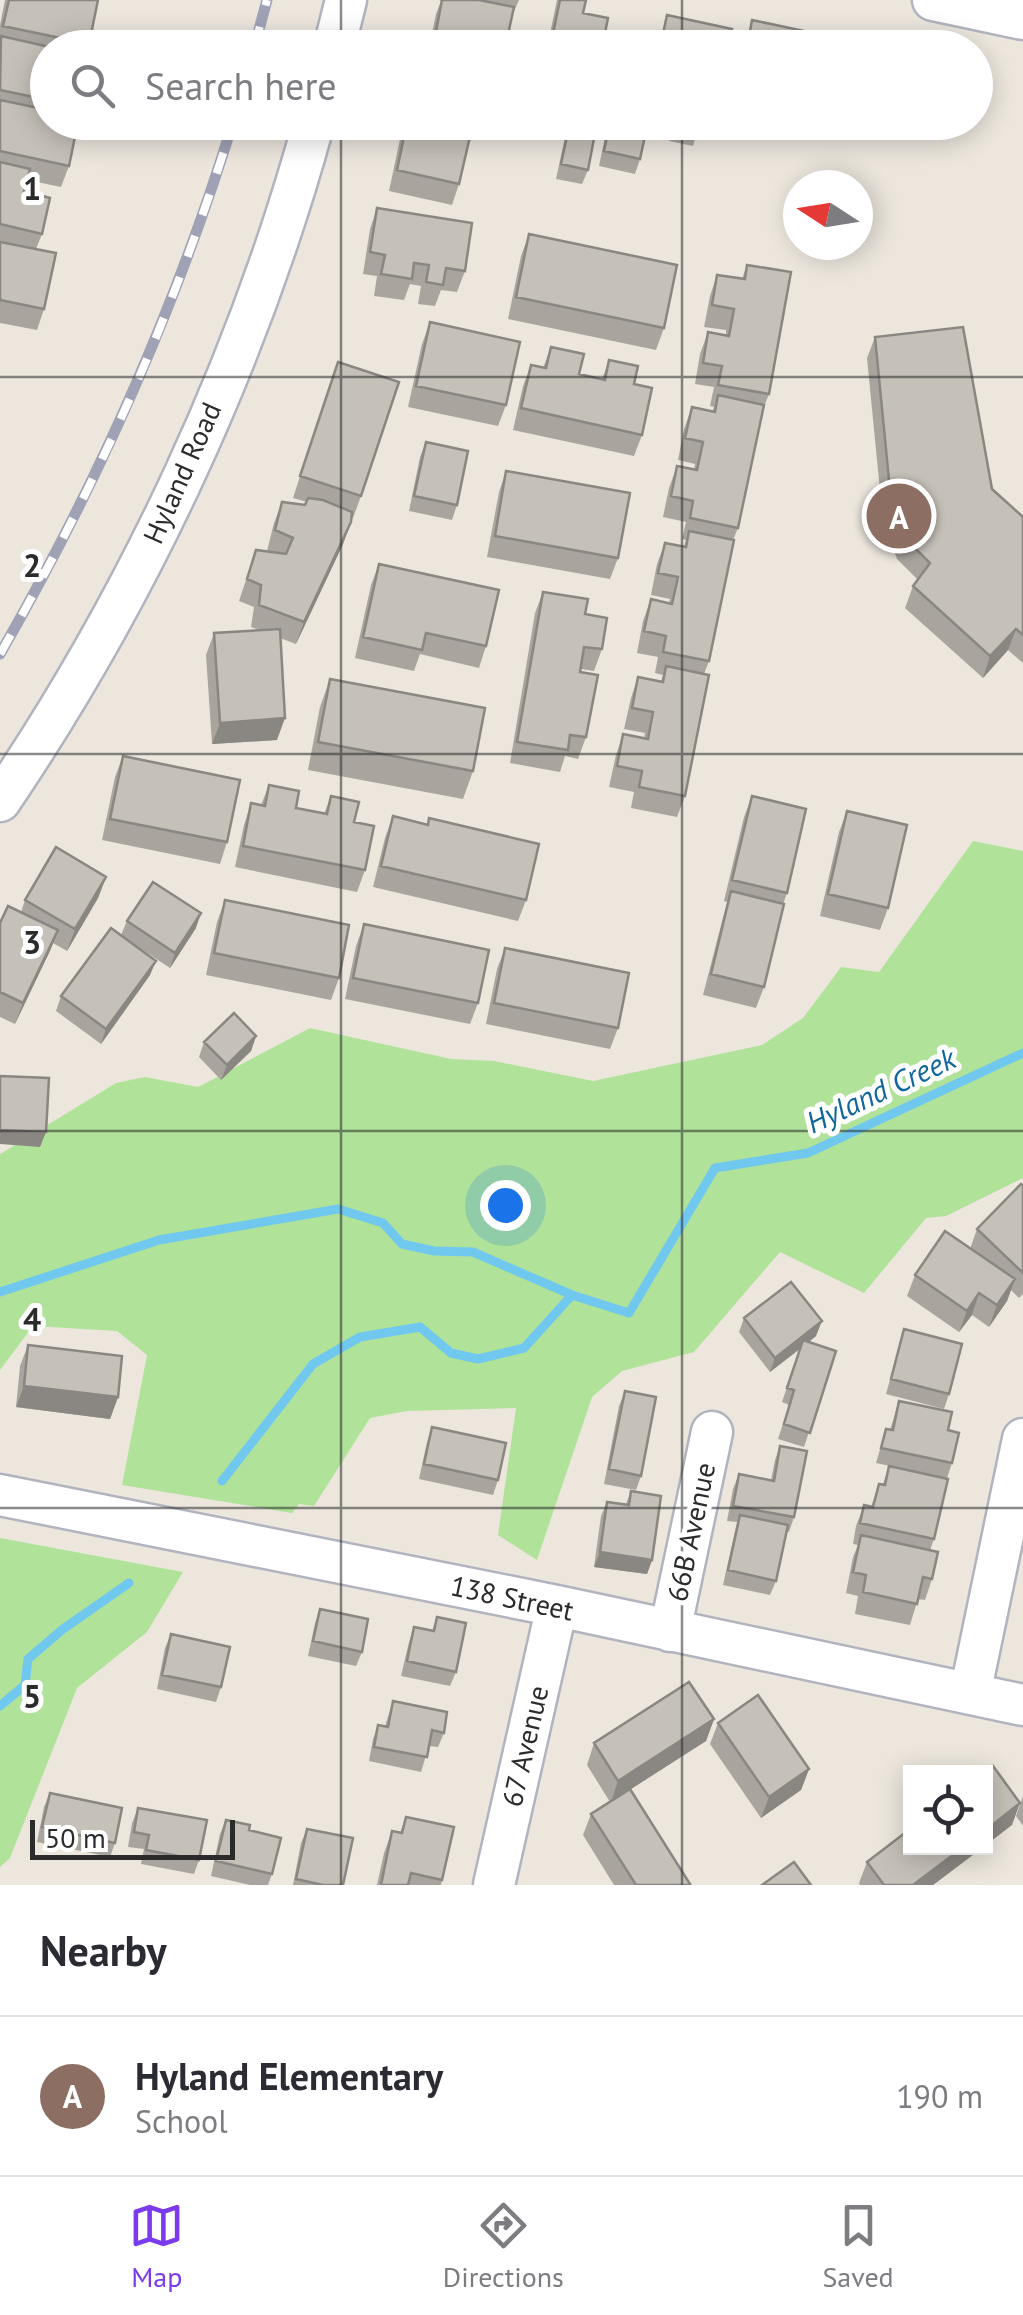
<!DOCTYPE html>
<html lang="en">
<head>
<meta charset="utf-8">
<style>
	:root { --surface:#fff; --page:#f2f2f3; --text:#2b2b33; --muted:#7c7c81; --line:#e1e1e2; --accent:#7c3aed }
	body { margin:0; font-family:"PT Sans",sans-serif; background:var(--page); color:var(--text) }
	.controls { position:absolute; right:30px; bottom:30px; display:grid; overflow:hidden; border-radius:0px; box-shadow:0 5px 25px #0003 }
	.controls button { width:90px; height:90px; display:grid; place-items:center; padding:0; border:0; border-bottom:2px solid var(--line); background:var(--surface); color:var(--text); font:50px sans-serif }
	.compass { position:absolute; left:783px; top:170px; width:90px; height:90px; border-radius:50%; background:var(--surface); box-shadow:0 5px 25px #0003; rotate:282deg }
	.scale { position:absolute; left:30px; bottom:25px; width:205px; box-sizing:border-box; padding-left:10px; border:5px solid #2b2b2b; border-top:0; font-size:28px; line-height:35px; white-space:nowrap; color:#2b2b2b; -webkit-text-stroke:8px #fff; paint-order:stroke }
	.you { position:absolute; left:505px; top:1205px; width:35px; height:35px; margin:-25px; border:8px solid #fff; border-radius:50%; background:#1a73e8; box-shadow:0 0 0 15px #1a73e833 }
	.badge { display:grid; place-items:center; width:65px; height:65px; border-radius:50%; background:var(--accent); color:#fff; font-size:32px; font-weight:700 }
	.pin { position:absolute; translate:-50% -50%; border:5px solid #fff; box-shadow:0 2px 10px #0006 }
	.list { margin:0; padding:0; list-style:none }
	h2 { display:flex; justify-content:space-between; align-items:center; height:130px; margin:0; padding:0 40px; font-size:42px }
	h2 small { font-size:32px; font-weight:400; color:var(--muted) }
	.list li { display:grid; grid-template-columns:65px 1fr auto; gap:30px; align-items:center; box-sizing:border-box; height:160px; padding:0 40px; border-top:2px solid var(--line) }
	.list b { display:block; font-size:38px; white-space:nowrap }
	.list p { margin:0; font-size:32px; white-space:nowrap; color:var(--muted) }
	.list em { font-size:32px; font-style:normal; color:var(--muted) }
	.icon { flex:none; width:55px; height:55px; fill:none; stroke:currentColor; stroke-width:2; stroke-linecap:round; stroke-linejoin:round }
	.map { position:relative; flex:none; width:1023px; height:1885px; overflow:hidden }
	.search { position:absolute; background:var(--surface); box-shadow:0 5px 25px #0003; left:30px; right:30px; top:30px; height:110px; display:flex; align-items:center; gap:25px; box-sizing:border-box; padding:0 35px; border-radius:55px; color:var(--muted); font-size:38px }
	.sheet { height:290px; background:var(--surface) }
	nav { display:flex; justify-content:space-around; align-items:center; box-sizing:border-box; height:140px; border-top:2px solid var(--line); background:var(--surface); font-size:28px; color:var(--muted) }
	nav a { display:grid; justify-items:center; gap:5px }
	nav .on { color:var(--accent) }
	.map>svg:first-child { display:block }
</style>
</head>
<body>
<div class="map">
<svg width="1023" height="1885" viewBox="0 0 1023 1885">
	<rect width="100%" height="100%" fill="#ece6dd"/>
	<!-- green -->
	<path fill="#b0e399" d="M 973,841 L 1023,851 L 1023,1178 L 946,1216 L 926,1218 L 864,1293 L 780,1252 L 694,1352 L 622,1371 L 592,1397 L 537,1560 L 498,1535 L 516,1408 L 407,1411 L 370,1418 L 314,1506 L 299,1504 L 292,1513 L 122,1485 L 147,1355 L 117,1331 L 33,1326 L 0,1370 L 0,1154 L 116,1083 L 145,1077 L 198,1087 L 310,1028 L 451,1059 L 494,1061 L 593,1081 L 762,1045 L 803,1018 L 841,967 L 879,972 Z
		M 0,1538 L 183,1572 L 147,1632 L 77,1688 L 10,1858 L 0,1867 Z"/>
	<g fill="none" stroke-linecap="round" stroke-linejoin="round">
		<!-- stream -->
		<path stroke="#70c8ee" stroke-width="9" d="M 0,1292 L 159,1240 L 338,1209 L 383,1223 L 402,1244 L 434,1251 L 473,1252 L 572,1295
			M 222,1481 L 313,1364 L 360,1337 L 420,1327 L 451,1353 L 478,1359 L 524,1348 L 572,1295 L 629,1313 L 715,1168 L 808,1153 L 1023,1053
			M 0,1706 L 25,1685 L 28,1659 L 63,1629 L 129,1583"/>
		<!-- minor casing -->
		<g stroke="#b1b3be" stroke-width="45">
			<path id="minor" d="M 933,0 L 1023,19
				M 334,48 L 346,0
				M 0,801 C 139,596 248,362 314,122
				M 0,1495 L 557,1606 L 1023,1705
				M 670,1631 L 712,1432
				M 970,1694 L 1023,1439
				M 494,1885 L 557,1606"/>
		</g>
		<!-- minor -->
		<use href="#minor" stroke="#fff" stroke-width="40"/>
		<!-- rail casing -->
		<g stroke="#9fa2b5" stroke-width="11">
			<path id="rail" d="M 254,48 L 267,0
				M 0,654 C 98,483 175,311 233,122"/>
		</g>
		<!-- rail -->
		<use href="#rail" stroke="#fff" stroke-width="8" stroke-dasharray="22" stroke-linecap="butt"/>
	</g>
	<!-- wall -->
	<path fill="#a9a59e" d="M 5,0 L 98,0 L 88,48 L 48,48 L 48,122 L 69,166 L 61,187 L 27,180 L 24,191 L 42,234 L 36,249 L 44,309 L 37,330 L 0,323 L 0,25 Z
		M 439,0 L 519,0 L 511,18 L 505,48 L 429,48 L 436,14 L 441,1 Z
		M 557,0 L 586,0 L 583,13 L 602,48 L 547,48 Z
		M 667,15 L 729,48 L 658,48 Z
		M 406,122 L 477,122 L 470,142 L 469,142 L 459,184 L 452,205 L 389,191 L 400,139 Z
		M 608,122 L 648,122 L 640,159 L 635,174 L 599,166 Z
		M 673,122 L 700,122 L 693,146 L 669,141 Z
		M 570,123 L 588,170 L 582,184 L 556,179 L 565,137 Z
		M 377,208 L 465,271 L 457,292 L 441,290 L 435,306 L 418,304 L 421,286 L 410,284 L 404,300 L 374,296 L 377,276 L 363,274 L 370,229 Z
		M 529,234 L 664,328 L 656,350 L 508,319 L 521,256 Z
		M 747,265 L 769,394 L 763,409 L 738,528 L 733,540 L 709,661 L 704,674 L 685,796 L 677,817 L 631,808 L 634,792 L 609,787 L 616,755 L 623,734 L 644,738 L 645,733 L 624,729 L 631,698 L 638,677 L 661,681 L 663,675 L 655,673 L 658,657 L 637,653 L 643,621 L 651,599 L 669,603 L 670,599 L 651,595 L 657,564 L 665,543 L 684,547 L 686,540 L 682,539 L 686,522 L 663,517 L 669,488 L 677,466 L 694,470 L 695,464 L 678,460 L 684,429 L 692,407 L 712,412 L 714,407 L 710,406 L 714,387 L 695,384 L 700,354 L 708,332 L 726,335 L 726,330 L 704,327 L 710,296 L 717,275 L 742,279 Z
		M 430,322 L 506,405 L 498,426 L 408,407 L 422,344 Z
		M 875,337 L 992,489 L 1023,517 L 1023,663 L 1008,650 L 983,678 L 905,608 L 913,586 L 918,580 L 897,559 L 883,521 L 867,358 Z
		M 551,347 L 579,374 L 602,379 L 609,360 L 634,384 L 642,435 L 634,456 L 513,430 L 523,386 L 531,365 L 543,368 Z
		M 330,383 L 361,496 L 353,518 L 352,517 L 343,544 L 296,644 L 280,638 L 277,740 L 212,744 L 206,655 L 214,633 L 260,630 L 251,627 L 254,607 L 239,601 L 256,550 L 270,552 L 267,551 L 274,523 L 282,502 L 305,505 L 307,502 L 293,498 Z
		M 426,442 L 457,505 L 452,520 L 409,511 L 420,457 Z
		M 506,471 L 618,558 L 610,579 L 487,557 L 499,492 Z
		M 379,564 L 486,646 L 479,668 L 420,654 L 414,671 L 355,658 L 371,585 Z
		M 543,592 L 585,614 L 602,649 L 594,671 L 581,669 L 586,737 L 578,759 L 565,756 L 560,772 L 510,763 L 535,613 Z
		M 330,679 L 473,771 L 463,799 L 308,770 L 320,707 Z
		M 123,756 L 227,842 L 220,864 L 102,840 L 115,777 Z
		M 269,785 L 296,808 L 324,814 L 331,796 L 354,822 L 365,870 L 357,892 L 235,867 L 244,825 L 251,803 L 261,805 Z
		M 752,796 L 787,893 L 783,904 L 764,987 L 756,1008 L 703,995 L 727,902 L 724,901 L 744,817 Z
		M 847,811 L 888,908 L 880,930 L 820,916 L 839,832 Z
		M 393,816 L 427,824 L 429,818 L 526,900 L 518,921 L 373,887 L 385,838 Z
		M 106,877 L 98,898 L 67,951 L 53,943 L 15,1024 L 0,1017 L 0,923 L 21,912 L 25,900 Z
		M 225,900 L 339,978 L 331,1000 L 206,975 L 217,922 Z
		M 127,921 L 196,928 L 170,968 L 126,939 L 150,975 L 101,1044 L 56,1011 L 61,996 L 121,935 Z
		M 364,924 L 478,1003 L 470,1024 L 345,999 L 356,946 Z
		M 505,948 L 618,1028 L 610,1049 L 486,1024 L 497,969 Z
		M 256,1036 L 251,1051 L 221,1080 L 199,1057 L 204,1042 Z
		M 1023,1186 L 1023,1294 L 1019,1298 L 1011,1290 L 1007,1301 L 989,1327 L 972,1315 L 959,1332 L 907,1296 L 915,1275 L 970,1249 L 977,1229 Z
		M 744,1318 L 816,1336 L 809,1342 L 836,1351 L 804,1447 L 778,1439 L 789,1405 L 782,1402 L 800,1349 L 770,1372 L 739,1332 Z
		M 904,1329 L 949,1394 L 944,1409 L 886,1394 Z
		M 28,1345 L 118,1397 L 110,1419 L 16,1407 L 20,1366 Z
		M 625,1391 L 641,1476 L 636,1490 L 604,1484 L 619,1406 Z
		M 899,1401 L 948,1430 L 952,1463 L 947,1478 L 876,1463 L 886,1429 L 890,1430 Z
		M 432,1427 L 498,1480 L 493,1495 L 419,1479 L 427,1442 Z
		M 780,1446 L 794,1517 L 789,1532 L 786,1531 L 776,1581 L 770,1595 L 723,1585 L 737,1522 L 727,1521 L 733,1489 L 739,1474 L 771,1480 L 775,1460 Z
		M 889,1466 L 934,1539 L 930,1550 L 932,1579 L 925,1600 L 918,1599 L 910,1625 L 855,1614 L 858,1596 L 846,1593 L 853,1557 L 858,1545 L 853,1544 L 856,1526 L 864,1505 L 871,1507 L 879,1484 L 883,1484 Z
		M 631,1491 L 652,1560 L 647,1574 L 594,1567 L 601,1516 L 607,1502 L 626,1504 Z
		M 320,1609 L 362,1652 L 356,1666 L 308,1656 L 315,1623 Z
		M 437,1617 L 456,1672 L 450,1686 L 401,1676 L 409,1642 L 414,1627 L 432,1631 Z
		M 171,1634 L 221,1687 L 216,1702 L 157,1689 L 165,1648 Z
		M 393,1701 L 444,1733 L 438,1747 L 429,1746 L 421,1772 L 369,1761 L 373,1739 L 378,1725 L 385,1726 Z
		M 714,1719 L 706,1741 L 630,1789 L 690,1885 L 614,1885 L 583,1835 L 591,1814 L 610,1802 L 587,1765 L 594,1743 Z
		M 718,1723 L 809,1769 L 801,1790 L 761,1818 L 710,1744 Z
		M 50,1793 L 115,1843 L 110,1857 L 37,1842 L 44,1807 Z
		M 1023,1796 L 1023,1826 L 1016,1816 Z
		M 138,1808 L 199,1860 L 194,1874 L 141,1864 L 144,1849 L 128,1847 L 132,1823 Z
		M 406,1817 L 442,1880 L 441,1885 L 377,1885 L 384,1853 L 392,1831 L 400,1833 Z
		M 226,1820 L 249,1830 L 272,1874 L 268,1885 L 250,1885 L 211,1876 L 220,1834 Z
		M 307,1829 L 343,1885 L 293,1885 L 301,1843 Z
		M 982,1848 L 933,1885 L 860,1885 L 859,1883 L 867,1862 Z"/>
	<!-- shaded-wall -->
	<path fill="#8a8681" d="M 351,522 L 343,544 L 296,644 L 304,622 Z
		M 1016,629 L 1008,650 L 983,678 L 990,656 Z
		M 285,718 L 277,740 L 212,744 L 220,723 Z
		M 106,877 L 98,898 L 67,951 L 75,929 Z
		M 201,913 L 196,928 L 170,968 L 175,953 Z
		M 58,930 L 50,951 L 15,1024 L 23,1003 Z
		M 156,961 L 150,975 L 101,1044 L 106,1029 Z
		M 256,1036 L 251,1051 L 221,1080 L 227,1065 Z
		M 0,1130 L 46,1132 L 40,1147 L 0,1144 Z
		M 1015,1279 L 1007,1301 L 989,1327 L 997,1305 Z
		M 979,1293 L 972,1315 L 959,1332 L 967,1311 Z
		M 822,1321 L 816,1336 L 770,1372 L 775,1358 Z
		M 24,1386 L 118,1397 L 110,1419 L 16,1407 Z
		M 600,1552 L 652,1560 L 647,1574 L 594,1567 Z
		M 714,1719 L 706,1741 L 611,1802 L 618,1781 Z
		M 809,1769 L 801,1790 L 761,1818 L 769,1797 Z
		M 1020,1803 L 1012,1825 L 986,1845 L 986,1830 Z
		M 962,1848 L 982,1848 L 933,1885 L 913,1885 Z"/>
	<!-- building -->
	<path fill="#c5c0b8" stroke="#8a8681" stroke-width="2.5" d="M 9,0 L 98,0 L 89,44 L 3,26 Z
		M 442,0 L 479,0 L 514,7 L 505,48 L 461,48 L 434,42 Z
		M 560,0 L 586,0 L 583,13 L 608,18 L 602,48 L 550,48 Z
		M 667,15 L 732,29 L 729,48 L 660,48 Z
		M 752,20 L 804,31 L 801,48 L 747,48 Z
		M 816,35 L 870,47 L 870,48 L 814,48 Z
		M 1,36 L 54,48 L 48,48 L 48,100 L 0,90 Z
		M 0,100 L 48,110 L 48,122 L 78,122 L 69,166 L 0,151 Z
		M 407,122 L 428,122 L 471,132 L 459,184 L 397,170 Z
		M 610,122 L 648,122 L 640,159 L 604,151 Z
		M 675,122 L 700,122 L 699,131 L 674,126 Z
		M 570,123 L 596,128 L 588,170 L 561,164 Z
		M 0,162 L 30,169 L 24,191 L 50,198 L 42,234 L 0,224 Z
		M 377,208 L 472,223 L 465,271 L 446,268 L 443,285 L 426,282 L 429,265 L 414,263 L 412,279 L 381,274 L 385,255 L 370,252 Z
		M 529,234 L 677,265 L 664,328 L 516,297 Z
		M 0,242 L 56,253 L 44,309 L 0,300 Z
		M 747,265 L 791,272 L 769,394 L 718,385 L 722,366 L 703,363 L 708,332 L 729,336 L 734,309 L 712,305 L 717,275 L 745,279 Z
		M 430,322 L 520,342 L 506,405 L 416,386 Z
		M 963,327 L 992,489 L 1023,517 L 1023,635 L 1016,629 L 990,656 L 913,586 L 930,563 L 905,538 L 891,500 L 875,337 Z
		M 551,347 L 584,354 L 579,374 L 605,380 L 609,360 L 638,366 L 634,384 L 652,388 L 642,435 L 521,408 L 531,365 L 546,368 Z
		M 338,362 L 399,382 L 361,496 L 300,476 Z
		M 718,395 L 764,405 L 738,528 L 690,518 L 693,501 L 671,496 L 677,466 L 697,470 L 703,442 L 685,438 L 692,407 L 715,412 Z
		M 426,442 L 468,451 L 457,505 L 414,496 Z
		M 506,471 L 630,493 L 618,558 L 495,536 Z
		M 308,498 L 323,500 L 352,512 L 351,522 L 304,622 L 259,605 L 261,585 L 247,579 L 256,550 L 286,554 L 293,538 L 275,530 L 282,502 L 305,505 Z
		M 689,531 L 734,540 L 709,661 L 663,652 L 666,636 L 644,631 L 651,599 L 672,604 L 678,577 L 658,573 L 665,543 L 686,547 Z
		M 379,564 L 499,590 L 486,646 L 426,633 L 422,650 L 363,637 Z
		M 543,592 L 588,599 L 585,614 L 607,618 L 602,649 L 584,647 L 580,672 L 598,675 L 586,737 L 570,735 L 568,750 L 517,742 Z
		M 280,629 L 285,718 L 220,723 L 214,633 Z
		M 666,666 L 709,675 L 685,796 L 639,787 L 642,771 L 617,766 L 623,734 L 648,739 L 653,712 L 632,708 L 638,677 L 663,682 Z
		M 330,679 L 485,708 L 473,771 L 318,742 Z
		M 123,756 L 240,780 L 227,842 L 110,819 Z
		M 269,785 L 299,791 L 296,808 L 327,814 L 331,796 L 359,802 L 354,822 L 374,826 L 365,870 L 243,846 L 251,803 L 265,806 Z
		M 752,796 L 806,809 L 787,893 L 732,880 Z
		M 847,811 L 907,825 L 888,908 L 828,894 Z
		M 393,816 L 428,825 L 429,818 L 539,844 L 526,900 L 381,866 Z
		M 56,847 L 106,877 L 75,929 L 25,900 Z
		M 153,882 L 201,913 L 175,953 L 127,921 Z
		M 731,891 L 784,904 L 764,987 L 711,974 Z
		M 225,900 L 349,925 L 339,978 L 214,953 Z
		M 8,906 L 58,930 L 23,1003 L 0,992 L 0,923 Z
		M 364,924 L 489,950 L 478,1003 L 353,978 Z
		M 111,928 L 156,961 L 106,1029 L 61,996 Z
		M 505,948 L 629,973 L 618,1028 L 494,1003 Z
		M 234,1013 L 256,1036 L 227,1065 L 204,1042 Z
		M 0,1076 L 49,1078 L 46,1132 L 0,1130 Z
		M 1021,1184 L 1023,1186 L 1023,1273 L 977,1229 Z
		M 945,1231 L 1015,1279 L 997,1305 L 979,1293 L 967,1311 L 915,1275 Z
		M 791,1282 L 822,1321 L 775,1358 L 744,1318 Z
		M 904,1329 L 962,1344 L 949,1394 L 891,1379 Z
		M 803,1340 L 836,1351 L 810,1433 L 784,1424 L 794,1390 L 787,1388 Z
		M 28,1345 L 122,1356 L 118,1397 L 24,1386 Z
		M 625,1391 L 656,1397 L 641,1476 L 609,1469 Z
		M 899,1401 L 952,1412 L 948,1430 L 959,1433 L 952,1463 L 881,1448 L 886,1429 L 893,1430 Z
		M 432,1427 L 506,1443 L 498,1480 L 424,1464 Z
		M 780,1446 L 807,1451 L 794,1517 L 733,1506 L 739,1474 L 774,1481 Z
		M 889,1466 L 948,1479 L 934,1539 L 860,1523 L 864,1505 L 873,1507 L 879,1484 L 885,1485 Z
		M 631,1491 L 661,1496 L 652,1560 L 600,1552 L 607,1502 L 629,1505 Z
		M 740,1515 L 788,1525 L 776,1581 L 728,1570 Z
		M 861,1535 L 938,1552 L 932,1579 L 923,1577 L 917,1604 L 863,1592 L 866,1575 L 853,1572 Z
		M 320,1609 L 368,1619 L 362,1652 L 313,1641 Z
		M 437,1617 L 466,1623 L 456,1672 L 407,1661 L 414,1627 L 434,1631 Z
		M 171,1634 L 230,1647 L 221,1687 L 162,1675 Z
		M 689,1682 L 714,1719 L 618,1781 L 594,1743 Z
		M 758,1695 L 809,1769 L 769,1797 L 718,1723 Z
		M 393,1701 L 447,1712 L 444,1733 L 432,1730 L 427,1757 L 374,1747 L 378,1725 L 388,1727 Z
		M 993,1766 L 1020,1803 L 986,1830 L 985,1772 Z
		M 630,1789 L 690,1884 L 688,1885 L 636,1885 L 591,1814 Z
		M 50,1793 L 122,1808 L 115,1843 L 42,1827 Z
		M 138,1808 L 207,1820 L 199,1860 L 146,1850 L 149,1835 L 134,1832 Z
		M 406,1817 L 454,1827 L 442,1880 L 411,1873 L 408,1885 L 381,1885 L 392,1831 L 402,1833 Z
		M 226,1820 L 250,1825 L 249,1830 L 281,1838 L 272,1874 L 216,1861 Z
		M 307,1829 L 353,1838 L 343,1885 L 323,1885 L 296,1879 Z
		M 910,1829 L 910,1848 L 962,1848 L 913,1885 L 884,1885 L 867,1862 Z
		M 794,1862 L 811,1885 L 762,1885 Z"/>
	<!-- grid -->
	<path fill="none" stroke="#2b2b2b" stroke-width="2.5" stroke-opacity="0.55" d="M 341,0 L 341,48M 682,0 L 682,48M 341,122 L 341,1885M 682,122 L 682,1885M 0,377 L 1023,377M 0,754 L 1023,754M 0,1131 L 1023,1131M 0,1508 L 1023,1508"/>
	<g text-anchor="middle" stroke-width="10" stroke-linejoin="round" paint-order="stroke">
		<!-- street labels -->
		<g font-size="28" fill="#2b2b2b" stroke="#fff">
			<text transform="translate(182 473) rotate(-66)" y="10">Hyland Road</text>
			<text transform="translate(691 1532) rotate(-78)" y="10">66B Avenue</text>
			<text transform="translate(512 1598) rotate(12)" y="10">138 Street</text>
			<text transform="translate(525 1746) rotate(-77)" y="10">67 Avenue</text>
		</g>
		<!-- water labels -->
		<g font-size="30" font-style="italic" fill="#0e669b" stroke="#fff">
			<text transform="translate(881 1091) rotate(-25)" y="10">Hyland Creek</text>
		</g>
	</g>
	<g font-size="32" text-anchor="middle" font-weight="bold" fill="#2b2b2b" stroke="#fff" stroke-width="10" stroke-linejoin="round" paint-order="stroke">
		<text x="32" y="200">1</text>
		<text x="32" y="577">2</text>
		<text x="32" y="954">3</text>
		<text x="32" y="1331">4</text>
		<text x="32" y="1708">5</text>
	</g>
</svg>
<div class="controls">
<button><svg class="icon" aria-label="locate" viewBox="0 0 24 24"><circle cx="12" cy="12" r="6"/><path d="M12 2v4M12 18v4M2 12h4M18 12h4"/></svg></button>
</div>
<svg class="compass" viewBox="-18 -18 36 36"><path d="M0-13l5 13h-10z" fill="#e53935"/><path d="M0 13l5-13h-10z" fill="#7c7c81"/></svg>
<div class="scale">50 m</div>
<div class="you"></div>
<div class="pin badge" style="left:899px;top:516px;background:#8d6e63">A</div>
<div class="search"><svg class="icon" aria-label="search" viewBox="0 0 24 24"><circle cx="10" cy="10" r="6"/><path d="M15 15l6 6"/></svg>Search here</div>
</div>
<section class="sheet">
<h2>Nearby<small></small></h2>
<ul class="list">
<li><span class="badge" style="background:#8d6e63">A</span><div><b>Hyland Elementary</b><p>School</p></div><em>190 m</em></li>
</ul>
</section>
<nav>
<a class="on"><svg class="icon" aria-label="map" viewBox="0 0 24 24"><path d="M3 6l6-2 6 2 6-2v14l-6 2-6-2-6 2zM9 4v14M15 6v14"/></svg>Map</a>
<a><svg class="icon" aria-label="directions" viewBox="0 0 24 24"><path d="M12 3l9 9-9 9-9-9zM9 14v-3h6M13 9l2 2-2 2"/></svg>Directions</a>
<a><svg class="icon" aria-label="saved" viewBox="0 0 24 24"><path d="M7 4h10v16l-5-4-5 4z"/></svg>Saved</a>
</nav>
</body>
</html>
